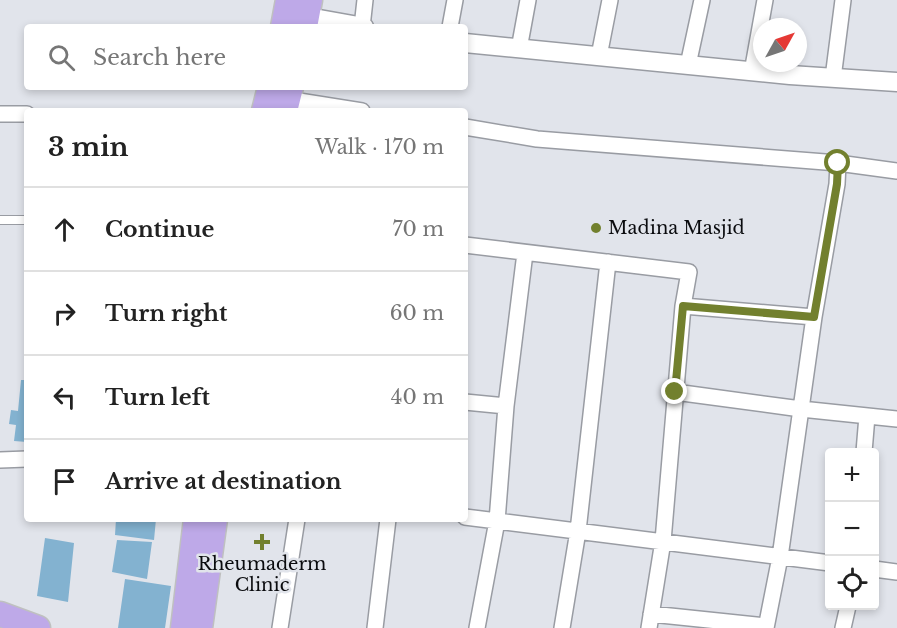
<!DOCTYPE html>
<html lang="en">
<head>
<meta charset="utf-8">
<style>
	:root { --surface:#fff; --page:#f2f2f2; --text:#222; --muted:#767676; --line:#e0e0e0 }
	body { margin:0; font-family:"Libre Baskerville",serif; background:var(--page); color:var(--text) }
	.controls { position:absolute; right:18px; bottom:18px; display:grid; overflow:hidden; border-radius:6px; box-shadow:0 3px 9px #0003 }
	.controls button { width:54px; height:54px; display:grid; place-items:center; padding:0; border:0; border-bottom:2px solid var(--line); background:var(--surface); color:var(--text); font:30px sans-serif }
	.compass { position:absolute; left:753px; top:18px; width:54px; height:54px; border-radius:50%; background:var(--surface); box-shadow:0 3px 9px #0003; rotate:50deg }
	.stop { position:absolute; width:18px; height:18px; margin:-14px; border:4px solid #72802e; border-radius:50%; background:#fff }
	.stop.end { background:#72802e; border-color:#fff; box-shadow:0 2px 6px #0008 }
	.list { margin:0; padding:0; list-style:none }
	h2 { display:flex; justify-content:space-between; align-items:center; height:78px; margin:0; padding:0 24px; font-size:26px }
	h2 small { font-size:20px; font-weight:400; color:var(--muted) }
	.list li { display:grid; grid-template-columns:39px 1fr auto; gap:18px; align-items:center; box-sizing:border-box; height:84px; padding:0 24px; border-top:2px solid var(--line) }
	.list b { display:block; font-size:22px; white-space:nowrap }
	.list em { font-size:20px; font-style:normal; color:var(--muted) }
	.icon { flex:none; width:33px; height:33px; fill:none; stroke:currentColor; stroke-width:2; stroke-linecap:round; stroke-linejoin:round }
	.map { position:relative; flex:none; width:897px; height:628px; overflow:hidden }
	.search { position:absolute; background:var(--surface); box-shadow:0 3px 9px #0003; left:24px; top:24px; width:444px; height:66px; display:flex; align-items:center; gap:15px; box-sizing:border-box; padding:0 21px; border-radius:6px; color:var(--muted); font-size:22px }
	.panel { position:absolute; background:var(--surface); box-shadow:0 3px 9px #0003; left:24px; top:108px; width:444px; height:414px; border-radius:6px }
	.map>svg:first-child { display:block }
</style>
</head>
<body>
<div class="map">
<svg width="897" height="628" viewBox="0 0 897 628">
	<rect width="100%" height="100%" fill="#e1e4eb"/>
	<!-- building -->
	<path fill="#83b2d0" d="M 21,380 L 27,380 L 27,442 L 14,441 L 16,425 L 9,424 L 11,410 L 18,411 Z
		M 116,519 L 156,519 L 154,540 L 115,535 Z
		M 45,538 L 74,543 L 68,602 L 37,596 Z
		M 117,540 L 152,542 L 147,579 L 112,572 Z
		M 125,579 L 171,586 L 165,628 L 118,628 Z"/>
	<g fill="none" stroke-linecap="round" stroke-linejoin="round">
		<!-- service casing -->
		<g stroke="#999ca3" stroke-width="10">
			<path id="service" d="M 0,220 L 27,220"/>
		</g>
		<!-- minor casing -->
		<g stroke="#999ca3" stroke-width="18">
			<path id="minor" d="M 362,27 L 365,0
				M 450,27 L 455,0
				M 519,49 L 528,0
				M 599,56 L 610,0
				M 688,65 L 702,0
				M 752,72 L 765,0
				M 833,78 L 843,0
				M 280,98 L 362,111
				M 0,114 L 27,114
				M 465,127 L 537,139 L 838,163 L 897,171
				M 465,245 L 689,272 L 683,306
				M 675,392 L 801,409 L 897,419
				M 465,402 L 506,406
				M 864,452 L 867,416
				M 0,460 L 27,459
				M 465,517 L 830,563
				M 874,569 L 897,572
				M 651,614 L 766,626
				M 280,628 L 297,519
				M 375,628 L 388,519
				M 477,628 L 497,521 L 506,406 L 525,253
				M 562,628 L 578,531 L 608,262
				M 649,628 L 663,541 L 683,306 L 814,317
				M 766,628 L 780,557 L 814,317 L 837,184 L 838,163
				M 843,628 L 848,606"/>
		</g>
		<!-- tertiary casing -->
		<g stroke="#999ca3" stroke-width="21">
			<path id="tertiary" d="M 297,15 L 364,27
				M 465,43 L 790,75 L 897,82"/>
		</g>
		<!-- primary casing -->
		<g stroke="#bfc0c0" stroke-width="27">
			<path id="primary" d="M 283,27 L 288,0
				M 305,27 L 310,0
				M 264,111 L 270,87
				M 285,111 L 291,87
				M 0,614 L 38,628
				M 183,628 L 196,519
				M 200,628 L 215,519"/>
		</g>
		<!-- service -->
		<use href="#service" stroke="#fff" stroke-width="8"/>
		<!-- minor -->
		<use href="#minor" stroke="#fff" stroke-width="15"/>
		<!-- tertiary -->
		<use href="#tertiary" stroke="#fff" stroke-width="18"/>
		<!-- primary -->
		<use href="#primary" stroke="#bea9e8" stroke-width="24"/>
	</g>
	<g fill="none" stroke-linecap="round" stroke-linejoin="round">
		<!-- route -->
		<path stroke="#72802e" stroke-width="8" d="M 675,392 L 683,306 L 814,317 L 837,184 L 838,163"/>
	</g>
	<!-- markers -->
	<g fill="#72802e" stroke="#e1e4eb" stroke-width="2">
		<circle cx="596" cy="228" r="6"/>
		<path d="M259 533h6v6h6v6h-6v6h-6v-6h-6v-6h6z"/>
	</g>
	<g text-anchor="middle" stroke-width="5" stroke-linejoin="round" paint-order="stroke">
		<!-- poi labels -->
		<g font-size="18" fill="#0a0b0e" stroke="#e1e4eb" text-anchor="start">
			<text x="608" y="234">Madina Masjid</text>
			<text x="262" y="570" text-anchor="middle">Rheumaderm<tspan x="262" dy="21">Clinic</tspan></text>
		</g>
	</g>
</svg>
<div class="controls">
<button>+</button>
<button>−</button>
<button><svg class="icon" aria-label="locate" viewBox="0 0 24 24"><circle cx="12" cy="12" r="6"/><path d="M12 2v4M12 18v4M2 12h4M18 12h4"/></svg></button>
</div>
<svg class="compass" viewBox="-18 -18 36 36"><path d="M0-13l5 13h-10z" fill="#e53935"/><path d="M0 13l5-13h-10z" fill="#767676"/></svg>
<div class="stop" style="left:838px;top:163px"></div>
<div class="stop end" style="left:675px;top:392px"></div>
<div class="search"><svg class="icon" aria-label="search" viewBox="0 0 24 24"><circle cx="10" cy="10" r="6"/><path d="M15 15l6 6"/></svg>Search here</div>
<section class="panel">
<h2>3 min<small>Walk · 170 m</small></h2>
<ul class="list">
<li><svg class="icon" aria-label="ahead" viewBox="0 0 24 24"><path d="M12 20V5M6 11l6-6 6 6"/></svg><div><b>Continue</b></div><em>70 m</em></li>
<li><svg class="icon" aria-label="right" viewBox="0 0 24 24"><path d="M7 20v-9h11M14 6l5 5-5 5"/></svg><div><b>Turn right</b></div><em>60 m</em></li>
<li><svg class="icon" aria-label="left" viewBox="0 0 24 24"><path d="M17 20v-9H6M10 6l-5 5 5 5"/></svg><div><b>Turn left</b></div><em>40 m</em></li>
<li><svg class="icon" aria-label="arrive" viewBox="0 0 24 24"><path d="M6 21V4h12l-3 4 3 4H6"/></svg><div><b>Arrive at destination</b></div></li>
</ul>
</section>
</div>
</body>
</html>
